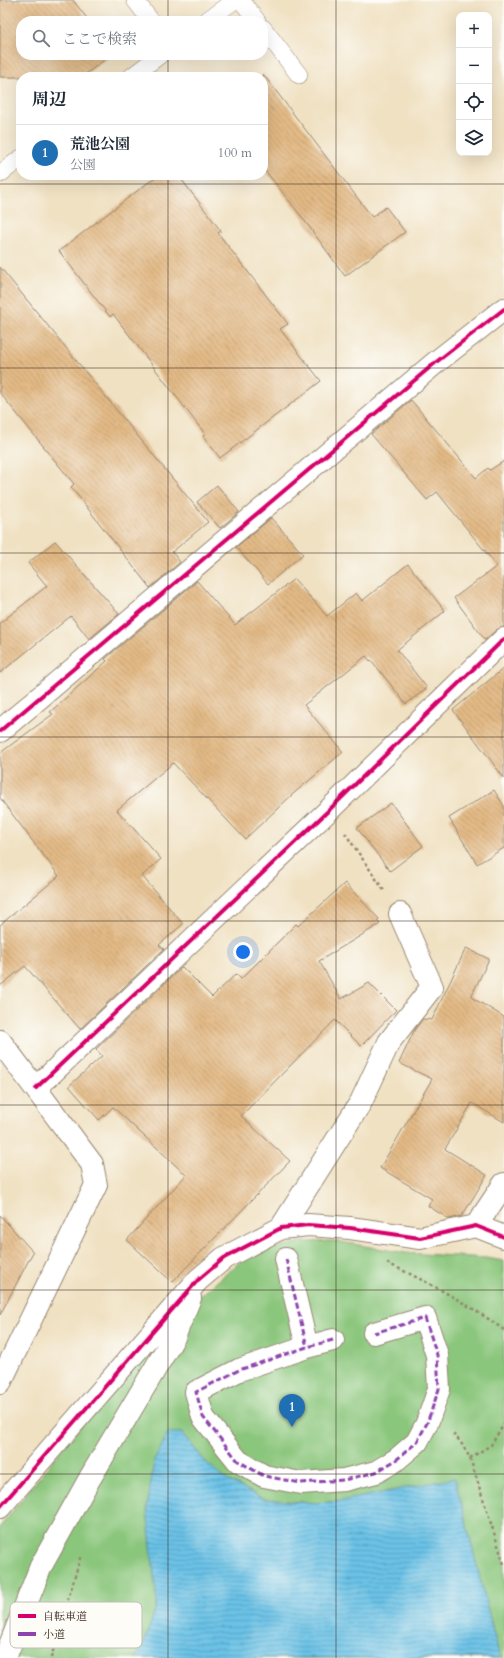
<!DOCTYPE html>
<html lang="ja">
<head>
<meta charset="utf-8">
<style>
	:root { --surface:#fff; --page:#f6f6f7; --text:#1f2937; --muted:#747a83; --line:#e0e1e3; --accent:#1f6fb2 }
	body { margin:0; font-family:Cardo,"Noto Serif JP",serif; background:var(--page); color:var(--text) }
	.controls { position:absolute; right:12px; top:12px; display:grid; overflow:hidden; border-radius:8px; box-shadow:0 4px 16px #0002 }
	.controls button { width:36px; height:36px; display:grid; place-items:center; padding:0; border:0; border-bottom:1px solid var(--line); background:var(--surface); color:var(--text); font:20px sans-serif }
	.you { position:absolute; left:243px; top:952px; width:14px; height:14px; margin:-10px; border:3px solid #fff; border-radius:50%; background:#1a73e8; box-shadow:0 0 0 6px #1a73e833 }
	.badge { display:grid; place-items:center; width:26px; height:26px; border-radius:50%; background:var(--accent); color:#fff; font-size:13px; font-weight:700 }
	.pin { position:absolute; translate:-50% -33px; filter:drop-shadow(0 1px 2px #0008) }
	.pin::after { content:''; position:absolute; top:21px; width:14px; height:12px; background:inherit; clip-path:polygon(0 0,100% 0,50% 100%) }
	.list { margin:0; padding:0; list-style:none }
	h2 { display:flex; justify-content:space-between; align-items:center; height:52px; margin:0; padding:0 16px; font-size:17px }
	h2 small { font-size:13px; font-weight:400; color:var(--muted) }
	.list li { display:grid; grid-template-columns:26px 1fr auto; gap:12px; align-items:center; box-sizing:border-box; height:56px; padding:0 16px; border-top:1px solid var(--line) }
	.list b { display:block; font-size:15px; white-space:nowrap }
	.list p { margin:0; font-size:13px; white-space:nowrap; color:var(--muted) }
	.list em { font-size:13px; font-style:normal; color:var(--muted) }
	.icon { flex:none; width:22px; height:22px; fill:none; stroke:currentColor; stroke-width:2; stroke-linecap:round; stroke-linejoin:round }
	.map { position:relative; flex:none; width:504px; height:1658px; overflow:hidden }
	.search { position:absolute; background:var(--surface); box-shadow:0 4px 16px #0002; left:16px; top:16px; width:252px; height:44px; display:flex; align-items:center; gap:10px; box-sizing:border-box; padding:0 14px; border-radius:16px; color:var(--muted); font-size:15px }
	.panel { position:absolute; background:var(--surface); box-shadow:0 4px 16px #0002; left:16px; top:72px; width:252px; height:108px; border-radius:16px }
	.map>svg:first-child { display:block }
</style>
</head>
<body>
<div class="map">
<svg width="504" height="1658" viewBox="0 0 504 1658">
	<defs>
		<pattern id="water-rules" width="6" height="5" patternUnits="userSpaceOnUse"><rect width="6" height="5" fill="#6ac2e7"/><path d="M0 2.5h6" fill="none" stroke="#589ebb"/></pattern>
		<pattern id="building-back-hatch" width="6" height="6" patternUnits="userSpaceOnUse"><rect width="6" height="6" fill="#e3ba86"/><path d="M-1 5l2 2M0 0l6 6M5-1l2 2" fill="none" stroke="#b9976d"/></pattern>
	</defs>
	<rect width="100%" height="100%" fill="#fdfcf7"/>
	<filter id="ink" filterUnits="userSpaceOnUse"><feTurbulence type="fractalNoise" baseFrequency=".025" numOctaves="2"/><feDisplacementMap in="SourceGraphic" scale="8" xChannelSelector="R" yChannelSelector="G"/><feConvolveMatrix kernelMatrix="1 2 1 2 8 2 1 2 1" color-interpolation-filters="sRGB"/></filter>
	<filter id="wash" filterUnits="userSpaceOnUse"><feTurbulence type="fractalNoise" baseFrequency=".012" numOctaves="4" result="noise"/><feDisplacementMap in="SourceGraphic" scale="16" xChannelSelector="R" yChannelSelector="G"/><feGaussianBlur stdDeviation="0.9" result="paint"/><feColorMatrix in="noise" values="0 0 0 0 0 0 0 0 0 0 0 0 0 0 0 0 0 1.4 0 .05"/><feComposite in="paint" operator="in"/></filter>
	<g filter="url(#wash)">
		<rect width="100%" height="100%" fill="#f0e1c2"/>
		<!-- green -->
		<path fill="#8ac67c" stroke="#62784d" d="M 335,1241 L 406,1253 L 486,1258 L 504,1261 L 504,1658 L 0,1658 L 0,1527 L 158,1328 L 199,1297 L 240,1262 L 270,1249 L 303,1242 Z"/>
		<!-- water -->
		<path fill="url(#water-rules)" stroke="#527682" d="M 168,1433 L 182,1433 L 204,1460 L 222,1477 L 264,1499 L 316,1503 L 341,1501 L 455,1478 L 500,1658 L 135,1658 L 142,1649 L 157,1604 L 147,1508 L 154,1461 Z"/>
		<g id="blocks">
			<!-- building -->
			<path fill="url(#building-back-hatch)" d="M 0,0 L 73,0 L 89,21 L 21,21 L 21,55 L 111,55 L 82,77 L 0,77 Z
				M 263,74 L 372,217 L 386,207 L 405,232 L 345,276 L 302,217 L 263,168 Z
				M 158,175 L 178,175 L 221,231 L 218,233 L 288,324 L 280,329 L 321,381 L 220,458 L 203,436 L 205,434 L 113,314 L 110,317 L 59,251 Z
				M 0,267 L 208,522 L 172,552 L 180,562 L 150,588 L 71,487 L 74,484 L 0,393 Z
				M 411,400 L 476,478 L 488,468 L 490,470 L 504,461 L 504,627 L 496,630 L 485,640 L 454,598 L 497,566 L 437,492 L 427,500 L 371,434 Z
				M 217,485 L 239,512 L 220,528 L 197,502 Z
				M 271,518 L 303,554 L 268,584 L 236,547 Z
				M 55,541 L 119,614 L 89,639 L 71,616 L 0,673 L 0,623 L 47,586 L 28,563 Z
				M 408,564 L 445,611 L 397,650 L 427,688 L 406,704 L 371,660 L 370,661 L 366,656 L 304,705 L 343,752 L 293,794 L 245,839 L 173,763 L 117,810 L 161,859 L 142,876 L 183,924 L 159,945 L 164,949 L 80,1029 L 25,966 L 0,986 L 0,925 L 59,876 L 0,798 L 0,753 L 53,714 L 50,712 L 107,661 L 105,659 L 197,581 L 235,625 L 294,579 L 327,616 L 356,593 L 362,601 Z
				M 504,668 L 504,778 L 453,710 Z
				M 494,790 L 504,806 L 504,848 L 477,864 L 449,818 Z
				M 391,803 L 423,846 L 390,871 L 357,828 Z
				M 345,883 L 379,919 L 377,921 L 380,924 L 319,961 L 341,999 L 369,983 L 396,1010 L 361,1046 L 335,1020 L 241,1116 L 290,1161 L 172,1282 L 127,1240 L 186,1175 L 113,1107 L 99,1120 L 69,1086 L 102,1056 L 96,1049 L 182,967 L 212,997 L 236,974 L 241,979 L 296,924 L 298,926 Z
				M 466,948 L 489,959 L 471,997 L 504,1017 L 504,1122 L 472,1103 L 445,1149 L 487,1175 L 462,1216 L 449,1219 L 428,1206 L 432,1199 L 380,1168 L 432,1079 L 399,1063 L 415,1029 L 423,1019 L 432,1020 Z
				M 0,1215 L 33,1252 L 0,1315 Z"/>
		</g>
	</g>
	<g filter="url(#ink)">
		<use href="#blocks" fill-opacity="0" stroke="#968670" stroke-width="1"/>
		<g fill="none" stroke-linecap="round" stroke-linejoin="round">
			<!-- lane casing -->
			<g stroke="#968670" stroke-width="18">
				<path id="lane" d="M 135,0 L 151,21
					M 241,0 L 257,21
					M 206,21 L 235,0
					M 263,28 L 299,75
					M 131,77 L 160,55
					M 0,174 L 21,158"/>
			</g>
			<!-- street casing -->
			<g stroke="#968670" stroke-width="24">
				<path id="street" d="M 0,731 L 435,363 L 504,309
					M 0,1041 L 92,1164 L 96,1185 L 0,1383
					M 36,1088 L 329,810 L 504,639
					M 476,1226 L 504,1184
					M 281,1228 L 361,1102 L 389,1042 L 432,987 L 400,914
					M 286,1259 L 307,1347
					M 333,1340 L 307,1347 L 239,1370 L 196,1392 L 203,1417 L 238,1461 L 264,1476 L 301,1483 L 344,1480 L 376,1472 L 396,1460 L 417,1442 L 427,1423 L 439,1389 L 437,1355 L 425,1318 L 374,1333
					M 0,1507 L 198,1280 L 224,1258 L 281,1228 L 308,1225 L 350,1228 L 420,1238 L 476,1226 L 504,1237
					M 5,1658 L 41,1566 L 90,1478 L 174,1337 L 190,1298"/>
			</g>
			<!-- path -->
			<path stroke="#968670" stroke-width="2.5" stroke-dasharray="3 3" stroke-linecap="butt" d="M 345,833 L 385,892
				M 387,1263 C 428,1282 467,1303 504,1330
				M 453,1434 L 460,1441 L 470,1458 L 504,1564
				M 470,1458 L 491,1445 L 504,1424
				M 51,1658 L 81,1555"/>
			<!-- lane -->
			<use href="#lane" stroke="#fff" stroke-width="17"/>
			<!-- street -->
			<use href="#street" stroke="#fff" stroke-width="22"/>
			<!-- quiet -->
			<path stroke="#8e44ad" stroke-width="3" stroke-dasharray="6 3" stroke-linecap="butt" d="M 286,1259 L 307,1347
				M 333,1340 L 307,1347 L 239,1370 L 196,1392 L 203,1417 L 238,1461 L 264,1476 L 301,1483 L 344,1480 L 376,1472 L 396,1460 L 417,1442 L 427,1423 L 439,1389 L 437,1355 L 425,1318 L 374,1333"/>
			<!-- cycleway casing -->
			<g stroke="#fdfcf7" stroke-width="6">
				<path id="cycleway" d="M 0,731 L 435,363 L 504,309
					M 36,1088 L 329,810 L 504,639
					M 0,1507 L 198,1280 L 224,1258 L 281,1228 L 308,1225 L 350,1228 L 420,1238 L 476,1226 L 504,1237"/>
			</g>
			<!-- cycleway -->
			<use href="#cycleway" stroke="#d6006c" stroke-width="4"/>
		</g>
	</g>
	<!-- grid -->
	<path fill="none" stroke="#3b2a1e" stroke-width="1" stroke-opacity="0.55" d="M 168,0 L 168,21M 336,0 L 336,1658M 168,55 L 168,77M 168,175 L 168,1658M 0,184 L 504,184M 0,368 L 504,368M 0,553 L 504,553M 0,737 L 504,737M 0,921 L 504,921M 0,1105 L 504,1105M 0,1290 L 504,1290M 0,1474 L 504,1474"/>
	<!-- legend -->
	<rect x="10" y="1602" width="132" height="46" rx="6" fill="#fdfcf7" stroke="#c3bdb6" stroke-width="1"/>
	<rect x="18" y="1614" width="18" height="4" fill="#d6006c"/>
	<rect x="18" y="1632" width="18" height="4" fill="#8e44ad"/>
	<g font-size="11" fill="#3b2a1e">
		<text x="43" y="1620">自転車道</text>
		<text x="43" y="1638">小道</text>
	</g>
</svg>
<div class="controls">
<button>+</button>
<button>−</button>
<button><svg class="icon" aria-label="locate" viewBox="0 0 24 24"><circle cx="12" cy="12" r="6"/><path d="M12 2v4M12 18v4M2 12h4M18 12h4"/></svg></button>
<button><svg class="icon" aria-label="layers" viewBox="0 0 24 24"><path d="M12 4l9 5-9 5-9-5zM3 14l9 5 9-5"/></svg></button>
</div>
<div class="you"></div>
<div class="pin badge" style="left:292px;top:1427px">1</div>
<div class="search"><svg class="icon" aria-label="search" viewBox="0 0 24 24"><circle cx="10" cy="10" r="6"/><path d="M15 15l6 6"/></svg>ここで検索</div>
<section class="panel">
<h2>周辺<small></small></h2>
<ul class="list">
<li><span class="badge">1</span><div><b>荒池公園</b><p>公園</p></div><em>100 m</em></li>
</ul>
</section>
</div>
</body>
</html>
